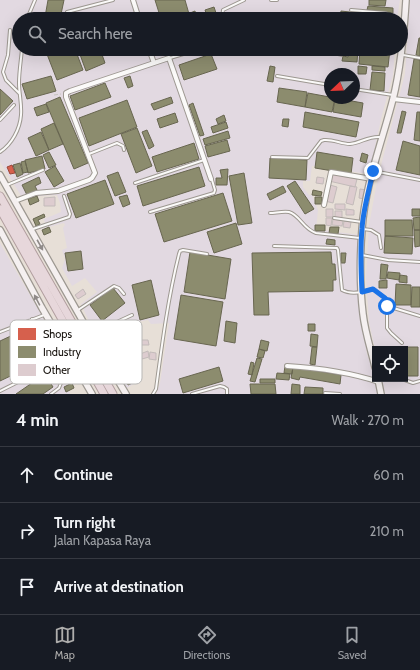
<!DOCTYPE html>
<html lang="en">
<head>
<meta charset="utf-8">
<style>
	:root { --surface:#171b24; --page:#20242c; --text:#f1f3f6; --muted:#9ea1a6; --line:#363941; --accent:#aeadac }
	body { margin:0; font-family:Cabin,sans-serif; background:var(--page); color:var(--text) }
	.controls { position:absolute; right:12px; bottom:12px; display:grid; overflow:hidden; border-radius:0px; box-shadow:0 4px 16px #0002 }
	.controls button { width:36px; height:36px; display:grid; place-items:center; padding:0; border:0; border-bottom:1px solid var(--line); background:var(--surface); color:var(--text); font:20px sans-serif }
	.compass { position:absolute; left:324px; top:68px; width:36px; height:36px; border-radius:50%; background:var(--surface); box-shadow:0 4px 16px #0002; rotate:247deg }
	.stop { position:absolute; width:12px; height:12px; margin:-9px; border:3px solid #1a73e8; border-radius:50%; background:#fff }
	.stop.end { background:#1a73e8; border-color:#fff; box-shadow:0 1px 4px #0008 }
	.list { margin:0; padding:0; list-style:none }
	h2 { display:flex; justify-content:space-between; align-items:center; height:52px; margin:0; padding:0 16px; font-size:17px }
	h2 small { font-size:13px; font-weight:400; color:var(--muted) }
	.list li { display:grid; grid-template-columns:26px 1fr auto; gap:12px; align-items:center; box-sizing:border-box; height:56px; padding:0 16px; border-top:1px solid var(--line) }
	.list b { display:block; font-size:15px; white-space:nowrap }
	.list p { margin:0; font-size:13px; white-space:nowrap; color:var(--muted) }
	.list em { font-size:13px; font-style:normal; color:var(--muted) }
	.icon { flex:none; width:22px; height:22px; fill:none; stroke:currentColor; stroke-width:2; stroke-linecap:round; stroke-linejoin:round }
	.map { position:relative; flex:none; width:420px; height:394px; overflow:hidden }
	.search { position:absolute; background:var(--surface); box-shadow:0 4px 16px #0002; left:12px; right:12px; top:12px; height:44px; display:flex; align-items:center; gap:10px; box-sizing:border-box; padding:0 14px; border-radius:22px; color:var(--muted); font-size:15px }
	.sheet { height:220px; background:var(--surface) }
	nav { display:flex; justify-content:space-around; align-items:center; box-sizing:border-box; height:56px; border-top:1px solid var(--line); background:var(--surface); font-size:11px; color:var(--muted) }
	nav a { display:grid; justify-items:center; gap:2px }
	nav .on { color:var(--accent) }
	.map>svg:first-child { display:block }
</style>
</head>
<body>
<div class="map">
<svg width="420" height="394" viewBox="0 0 420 394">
	<rect width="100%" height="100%" fill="#e7dfd7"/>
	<!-- industrial -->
	<path fill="#e2d9e1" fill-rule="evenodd" d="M 0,0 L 400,0 L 397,19 L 19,19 L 19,49 L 395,49 L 393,75 L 382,115 L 369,174 L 312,166 L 310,181 L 303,181 L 303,187 L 309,195 L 312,195 L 318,210 L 316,229 L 359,235 L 357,259 L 359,303 L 367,354 L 375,377 L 378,394 L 156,394 L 160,383 L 169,323 L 151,324 L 148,320 L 135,322 L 125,325 L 137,366 L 139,381 L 125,389 L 95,334 L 81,304 L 97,292 L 85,278 L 72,286 L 62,268 L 65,259 L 62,250 L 67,248 L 63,228 L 65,225 L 64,223 L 37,230 L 36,226 L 45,223 L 44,219 L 61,212 L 60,203 L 57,195 L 37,196 L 23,199 L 0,162 ZM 330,74 L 354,74 L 354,98 L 330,98 Z
		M 410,0 L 420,0 L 420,394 L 385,394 L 382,379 L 405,379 L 405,349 L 375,349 L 369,322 L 366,278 L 369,225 L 378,177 L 405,74 Z
		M 0,243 L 61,349 L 83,381 L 70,386 L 69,390 L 70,394 L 0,394 Z"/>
	<!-- shops -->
	<path fill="#d6604d" stroke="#9c4739" d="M 12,165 L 15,173 L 10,174 L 7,167 Z"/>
	<!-- industry -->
	<path fill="#8c8c6e" stroke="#686650" d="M 48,0 L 64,0 L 60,19 L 45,17 Z
		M 155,0 L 185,0 L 189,14 L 174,19 L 161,19 Z
		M 369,0 L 386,0 L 385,6 L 369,5 Z
		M 368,6 L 393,8 L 393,13 L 367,10 Z
		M 214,7 L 216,13 L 207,16 L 205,10 Z
		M 195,11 L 197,19 L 191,19 L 190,13 Z
		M 341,11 L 375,15 L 375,19 L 340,19 Z
		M 419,38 L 420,38 L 420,56 L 416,55 Z
		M 45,49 L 75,49 L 83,70 L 57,80 Z
		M 78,49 L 100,49 L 105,63 L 86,71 Z
		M 334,49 L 342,49 L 342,56 L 333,55 Z
		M 349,49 L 358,49 L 357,62 L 342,61 L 343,56 L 348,57 Z
		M 360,49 L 390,49 L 388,67 L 359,64 Z
		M 211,54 L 217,69 L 184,80 L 179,65 Z
		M 414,59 L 420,60 L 420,97 L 408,95 Z
		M 270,66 L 275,67 L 273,82 L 267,81 Z
		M 358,66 L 367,67 L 366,74 L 358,74 Z
		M 372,66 L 385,67 L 385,71 L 372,70 Z
		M 372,72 L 385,73 L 384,91 L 370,90 Z
		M 51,76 L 56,91 L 27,99 L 22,84 Z
		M 130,76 L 133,86 L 128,88 L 124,78 Z
		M 105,83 L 111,97 L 75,110 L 70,96 Z
		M 279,88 L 307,92 L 305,107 L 277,102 Z
		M 0,89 L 13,101 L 0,115 Z
		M 308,93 L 335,98 L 332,112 L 305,107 Z
		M 60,97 L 88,163 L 74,169 L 46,103 Z
		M 171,97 L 173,103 L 154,110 L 151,104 Z
		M 335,98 L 363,103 L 361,117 L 333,112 Z
		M 127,100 L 137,127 L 89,146 L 79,118 Z
		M 193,103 L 204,135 L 200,136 L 189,105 Z
		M 46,104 L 49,112 L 37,116 L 34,108 Z
		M 402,111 L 406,112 L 401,133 L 397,133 Z
		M 305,112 L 359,122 L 356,137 L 303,127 Z
		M 417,112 L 420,112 L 420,141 L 414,140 Z
		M 175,113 L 178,122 L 160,128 L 157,119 Z
		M 224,115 L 226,121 L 218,124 L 216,119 Z
		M 283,119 L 289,119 L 288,127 L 282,126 Z
		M 226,122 L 228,128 L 213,133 L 211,127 Z
		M 54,123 L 63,144 L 49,150 L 41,129 Z
		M 137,128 L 152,166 L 136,173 L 121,134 Z
		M 147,130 L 154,146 L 149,149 L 142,132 Z
		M 228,131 L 230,138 L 205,145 L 203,139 Z
		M 41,132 L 49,150 L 36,156 L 28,138 Z
		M 227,140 L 230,151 L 208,157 L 205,146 Z
		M 403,141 L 420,146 L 420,175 L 396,170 Z
		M 194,143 L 199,159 L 157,172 L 152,157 Z
		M 49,152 L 56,165 L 49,168 L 43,155 Z
		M 317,152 L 353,158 L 351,174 L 315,168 Z
		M 362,153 L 368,155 L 366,163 L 360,161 Z
		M 42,156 L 45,169 L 28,173 L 25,160 Z
		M 270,158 L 307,160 L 306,180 L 269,178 Z
		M 25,161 L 28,172 L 23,173 L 21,162 Z
		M 20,163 L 23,174 L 17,177 L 13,165 Z
		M 55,166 L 64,181 L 54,187 L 45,172 Z
		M 199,167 L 205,186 L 143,206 L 137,186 Z
		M 228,169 L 227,185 L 216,185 L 216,178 L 222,178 L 220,170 Z
		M 118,172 L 126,192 L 115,196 L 107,176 Z
		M 244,173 L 252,223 L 238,225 L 229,176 Z
		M 39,177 L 41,183 L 35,186 L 37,190 L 27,195 L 22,185 Z
		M 105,180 L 114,204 L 76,218 L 67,194 Z
		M 295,181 L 314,209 L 305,214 L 287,186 Z
		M 283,186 L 286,192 L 270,200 L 267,194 Z
		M 313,190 L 322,192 L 321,196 L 312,195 Z
		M 223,193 L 232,221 L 164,242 L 155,214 Z
		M 127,195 L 130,204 L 123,207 L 119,197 Z
		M 37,196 L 39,201 L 30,205 L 28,199 Z
		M 315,197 L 322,197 L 322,204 L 315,204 Z
		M 412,209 L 420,209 L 420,216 L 412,216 Z
		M 44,214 L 45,217 L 38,220 L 40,224 L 36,226 L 33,219 Z
		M 420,217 L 420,230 L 414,230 L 413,218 Z
		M 385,220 L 412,220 L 413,236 L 385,236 Z
		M 236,223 L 242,244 L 214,253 L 207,232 Z
		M 315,225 L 325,225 L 325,231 L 315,231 Z
		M 49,227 L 51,232 L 44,235 L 42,230 Z
		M 330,227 L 339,227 L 338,234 L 329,233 Z
		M 414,230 L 420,230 L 420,246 L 415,247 Z
		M 385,236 L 413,238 L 412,254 L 384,253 Z
		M 327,239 L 335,240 L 335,245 L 326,244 Z
		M 81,251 L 83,269 L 68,271 L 65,253 Z
		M 190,252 L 231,259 L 225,299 L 184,292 Z
		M 331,252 L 332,264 L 335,264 L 336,280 L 333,280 L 333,291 L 268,292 L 269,315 L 254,315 L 252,253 Z
		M 341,253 L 346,253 L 345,263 L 341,263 Z
		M 381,264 L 388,265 L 386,279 L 380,279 Z
		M 388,272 L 400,273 L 399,280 L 387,278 Z
		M 400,275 L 407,276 L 407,283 L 399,282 Z
		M 151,280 L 159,315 L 140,320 L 132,285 Z
		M 387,280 L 387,288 L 379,288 L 379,281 Z
		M 396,284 L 411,285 L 411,305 L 395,305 Z
		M 412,287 L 420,287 L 420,307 L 411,307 Z
		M 113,288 L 125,303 L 102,321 L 90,305 Z
		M 181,295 L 223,302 L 216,346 L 174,339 Z
		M 226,321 L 237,323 L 235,343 L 224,341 Z
		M 308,324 L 315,324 L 315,331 L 308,331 Z
		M 28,328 L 44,360 L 0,381 L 0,341 Z
		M 311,334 L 318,335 L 317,347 L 310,346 Z
		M 261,340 L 269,342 L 267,351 L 259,349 Z
		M 312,347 L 317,347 L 315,365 L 310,364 Z
		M 404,347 L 418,347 L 418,376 L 405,376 L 405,349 Z
		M 259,349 L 265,351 L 263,358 L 257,357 Z
		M 257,358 L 262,359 L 255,382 L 250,381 Z
		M 251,362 L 254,363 L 252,375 L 248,374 Z
		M 285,366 L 293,367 L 292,374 L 284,373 Z
		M 131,367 L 137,381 L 128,385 L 122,371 Z
		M 219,367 L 223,381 L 183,393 L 179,379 Z
		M 293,367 L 341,375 L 340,384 L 300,377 L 299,380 L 291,378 Z
		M 277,373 L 290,374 L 289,380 L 276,379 Z
		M 45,374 L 53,387 L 43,394 L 16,394 Z
		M 260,379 L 275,379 L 275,383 L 260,383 Z
		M 72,383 L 74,388 L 66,392 L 64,387 Z
		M 250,384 L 275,384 L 276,394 L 251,394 Z
		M 292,384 L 300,385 L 300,394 L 291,394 Z
		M 305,387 L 323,388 L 323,394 L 304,394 Z"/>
	<!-- building -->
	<path fill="#ddcccf" stroke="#c3bbba" d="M 331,174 L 357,179 L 355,187 L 329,181 Z
		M 317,177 L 324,178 L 323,184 L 316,183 Z
		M 330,185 L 337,187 L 333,203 L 325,201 Z
		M 350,186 L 357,187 L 353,205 L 346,203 Z
		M 360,189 L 367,190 L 365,199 L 359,198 Z
		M 55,197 L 55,206 L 44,206 L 44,198 Z
		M 335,204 L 345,204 L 345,210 L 335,209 Z
		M 326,209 L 333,209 L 333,217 L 326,217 Z
		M 346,209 L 354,210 L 354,215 L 346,215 Z
		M 335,211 L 342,211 L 342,218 L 335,218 Z
		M 326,218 L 332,218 L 331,226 L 326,225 Z
		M 333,219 L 343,221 L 342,226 L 332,225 Z
		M 344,221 L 351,222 L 350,228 L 343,227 Z
		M 83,289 L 86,294 L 78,299 L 75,295 Z
		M 140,340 L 148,340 L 149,345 L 140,345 Z
		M 148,351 L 149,357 L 142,359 L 140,354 Z
		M 150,352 L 156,353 L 156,360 L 149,359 Z"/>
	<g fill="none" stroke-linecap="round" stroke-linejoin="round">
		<!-- lane casing -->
		<g stroke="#9d9891" stroke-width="4">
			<path id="lane" d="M 271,0 L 277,0
				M 351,10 L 386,13 L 388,15 L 388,19
				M 67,12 L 113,0
				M 27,19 L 35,0
				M 222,19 L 223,10 L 244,0
				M 10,30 L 8,55 L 3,72 L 6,80 L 19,93
				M 403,55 L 420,58
				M 170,58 L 200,49
				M 277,76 L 330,85
				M 354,89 L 393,95
				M 0,120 L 14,105
				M 0,152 C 12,144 20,129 21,115 C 22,104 19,94 19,83 C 19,72 21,60 22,49
				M 89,154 L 117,143 L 123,146 L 124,150
				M 272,157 L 308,158 L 321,141 L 324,140 C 333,139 341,144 350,144 C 361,143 368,136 380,137
				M 373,171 L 420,180
				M 135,183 L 204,160
				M 7,185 L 43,170
				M 150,212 L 214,193 L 215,190 L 212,180
				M 270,213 C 275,213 283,211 289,212 C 300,215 303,229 316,233 L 360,238
				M 334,218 L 362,222
				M 33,229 L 69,217 L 70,214 L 64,196
				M 363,229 L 371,230 L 379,235 L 381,248
				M 274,246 L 337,248 L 338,250 L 342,290 C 351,295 364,292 373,289 L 385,298 L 387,306 L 420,316
				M 362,255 L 388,260 L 420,262
				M 387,306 L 387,328 L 391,333 L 402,343
				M 78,310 L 114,286 L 119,288 L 124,294
				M 0,332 L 44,315
				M 91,334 L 132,315
				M 402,379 L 413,383 L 420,381
				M 0,391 L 46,368 L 49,363 L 49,356 L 32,319
				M 325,393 L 340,394
				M 51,394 L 59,388 L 61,383 L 78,372
				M 153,394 L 156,389 C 162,344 168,298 179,254 L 180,251 L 183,250 L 207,254
				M 192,394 L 220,386 L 224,387 L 227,389 L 227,394"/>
		</g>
		<!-- street casing -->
		<g stroke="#9d9891" stroke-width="6">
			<path id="street" d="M 133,0 L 139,19
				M 149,49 L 154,63
				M 393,99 L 420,102
				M 15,201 L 36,193 L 58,191 L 89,180 L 92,178 L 95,173 L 66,97 L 66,93 L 70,91 L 169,58 L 211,179
				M 324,205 L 331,172 L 372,179
				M 105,358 L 137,344
				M 287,366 C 319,368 349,372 379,382"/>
		</g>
		<!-- secondary casing -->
		<g stroke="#9d9891" stroke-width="8">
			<path id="secondary" d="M 0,175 L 90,334 L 126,394
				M 0,230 L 42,308 L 92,394
				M 375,367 C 371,350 365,332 363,314 C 360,289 360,255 362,229 C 365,185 382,142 393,99 C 401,67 404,33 406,0
				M 378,379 L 381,394"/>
		</g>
		<!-- highway casing -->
		<g stroke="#b19e9f" stroke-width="9">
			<path id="highway" d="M 0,196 L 113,394
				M 0,209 L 104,394"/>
		</g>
		<!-- path -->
		<path stroke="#c5c2bf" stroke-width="1" stroke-dasharray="4 2" stroke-linecap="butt" d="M 54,95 L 61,94"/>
		<!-- lane -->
		<use href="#lane" stroke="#fbfaf9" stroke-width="2"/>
		<!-- street -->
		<use href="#street" stroke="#fbfaf9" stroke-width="4"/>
		<!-- secondary -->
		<use href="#secondary" stroke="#f5f0f0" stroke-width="5.5"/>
		<!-- highway -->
		<use href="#highway" stroke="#e7d7db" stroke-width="7"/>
	</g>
	<!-- one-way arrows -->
	<defs><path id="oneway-solid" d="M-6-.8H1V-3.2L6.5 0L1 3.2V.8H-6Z"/></defs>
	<g fill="#8f8a88">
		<use href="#oneway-solid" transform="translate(40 245) rotate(61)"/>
		<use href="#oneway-solid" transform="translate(37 300) rotate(-118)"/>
	</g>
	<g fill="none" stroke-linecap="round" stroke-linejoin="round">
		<!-- route -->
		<path stroke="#1a73e8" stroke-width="5" d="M 373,171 C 369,191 363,210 362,229 C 360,250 361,271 362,292 L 373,289 L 385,298 L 387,306"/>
	</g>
	<!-- legend -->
	<rect x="10" y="320" width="132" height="64" rx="6" fill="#fff" stroke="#b8b7b5" stroke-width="1"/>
	<rect x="18" y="328" width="18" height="12" fill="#d6604d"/>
	<rect x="18" y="346" width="18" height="12" fill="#8c8c6e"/>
	<rect x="18" y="364" width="18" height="12" fill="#ddcccf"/>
	<g font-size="11" fill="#130e09">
		<text x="43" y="338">Shops</text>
		<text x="43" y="356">Industry</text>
		<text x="43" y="374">Other</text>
	</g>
</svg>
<div class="controls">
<button><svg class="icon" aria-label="locate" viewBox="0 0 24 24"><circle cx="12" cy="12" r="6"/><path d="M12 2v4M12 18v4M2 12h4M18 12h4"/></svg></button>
</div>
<svg class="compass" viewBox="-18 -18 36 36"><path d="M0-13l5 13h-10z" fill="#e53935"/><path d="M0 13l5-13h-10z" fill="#9ea1a6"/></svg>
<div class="stop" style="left:387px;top:306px"></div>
<div class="stop end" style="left:373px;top:171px"></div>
<div class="search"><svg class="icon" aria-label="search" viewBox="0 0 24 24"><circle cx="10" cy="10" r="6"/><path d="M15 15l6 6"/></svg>Search here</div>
</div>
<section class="sheet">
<h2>4 min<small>Walk · 270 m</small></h2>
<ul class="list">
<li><svg class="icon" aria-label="ahead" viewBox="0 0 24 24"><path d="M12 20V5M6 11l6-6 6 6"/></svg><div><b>Continue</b></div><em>60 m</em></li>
<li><svg class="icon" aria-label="right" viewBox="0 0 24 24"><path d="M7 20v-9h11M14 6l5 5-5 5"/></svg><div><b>Turn right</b><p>Jalan Kapasa Raya</p></div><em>210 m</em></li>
<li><svg class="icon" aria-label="arrive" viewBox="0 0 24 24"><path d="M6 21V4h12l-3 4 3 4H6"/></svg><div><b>Arrive at destination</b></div></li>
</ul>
</section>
<nav>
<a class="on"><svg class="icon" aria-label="map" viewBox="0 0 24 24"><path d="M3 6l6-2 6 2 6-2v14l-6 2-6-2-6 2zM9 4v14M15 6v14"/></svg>Map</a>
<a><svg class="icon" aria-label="directions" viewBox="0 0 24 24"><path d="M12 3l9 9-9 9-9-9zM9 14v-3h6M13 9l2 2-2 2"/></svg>Directions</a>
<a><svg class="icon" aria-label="saved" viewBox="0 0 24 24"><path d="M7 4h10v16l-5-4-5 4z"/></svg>Saved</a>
</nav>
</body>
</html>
